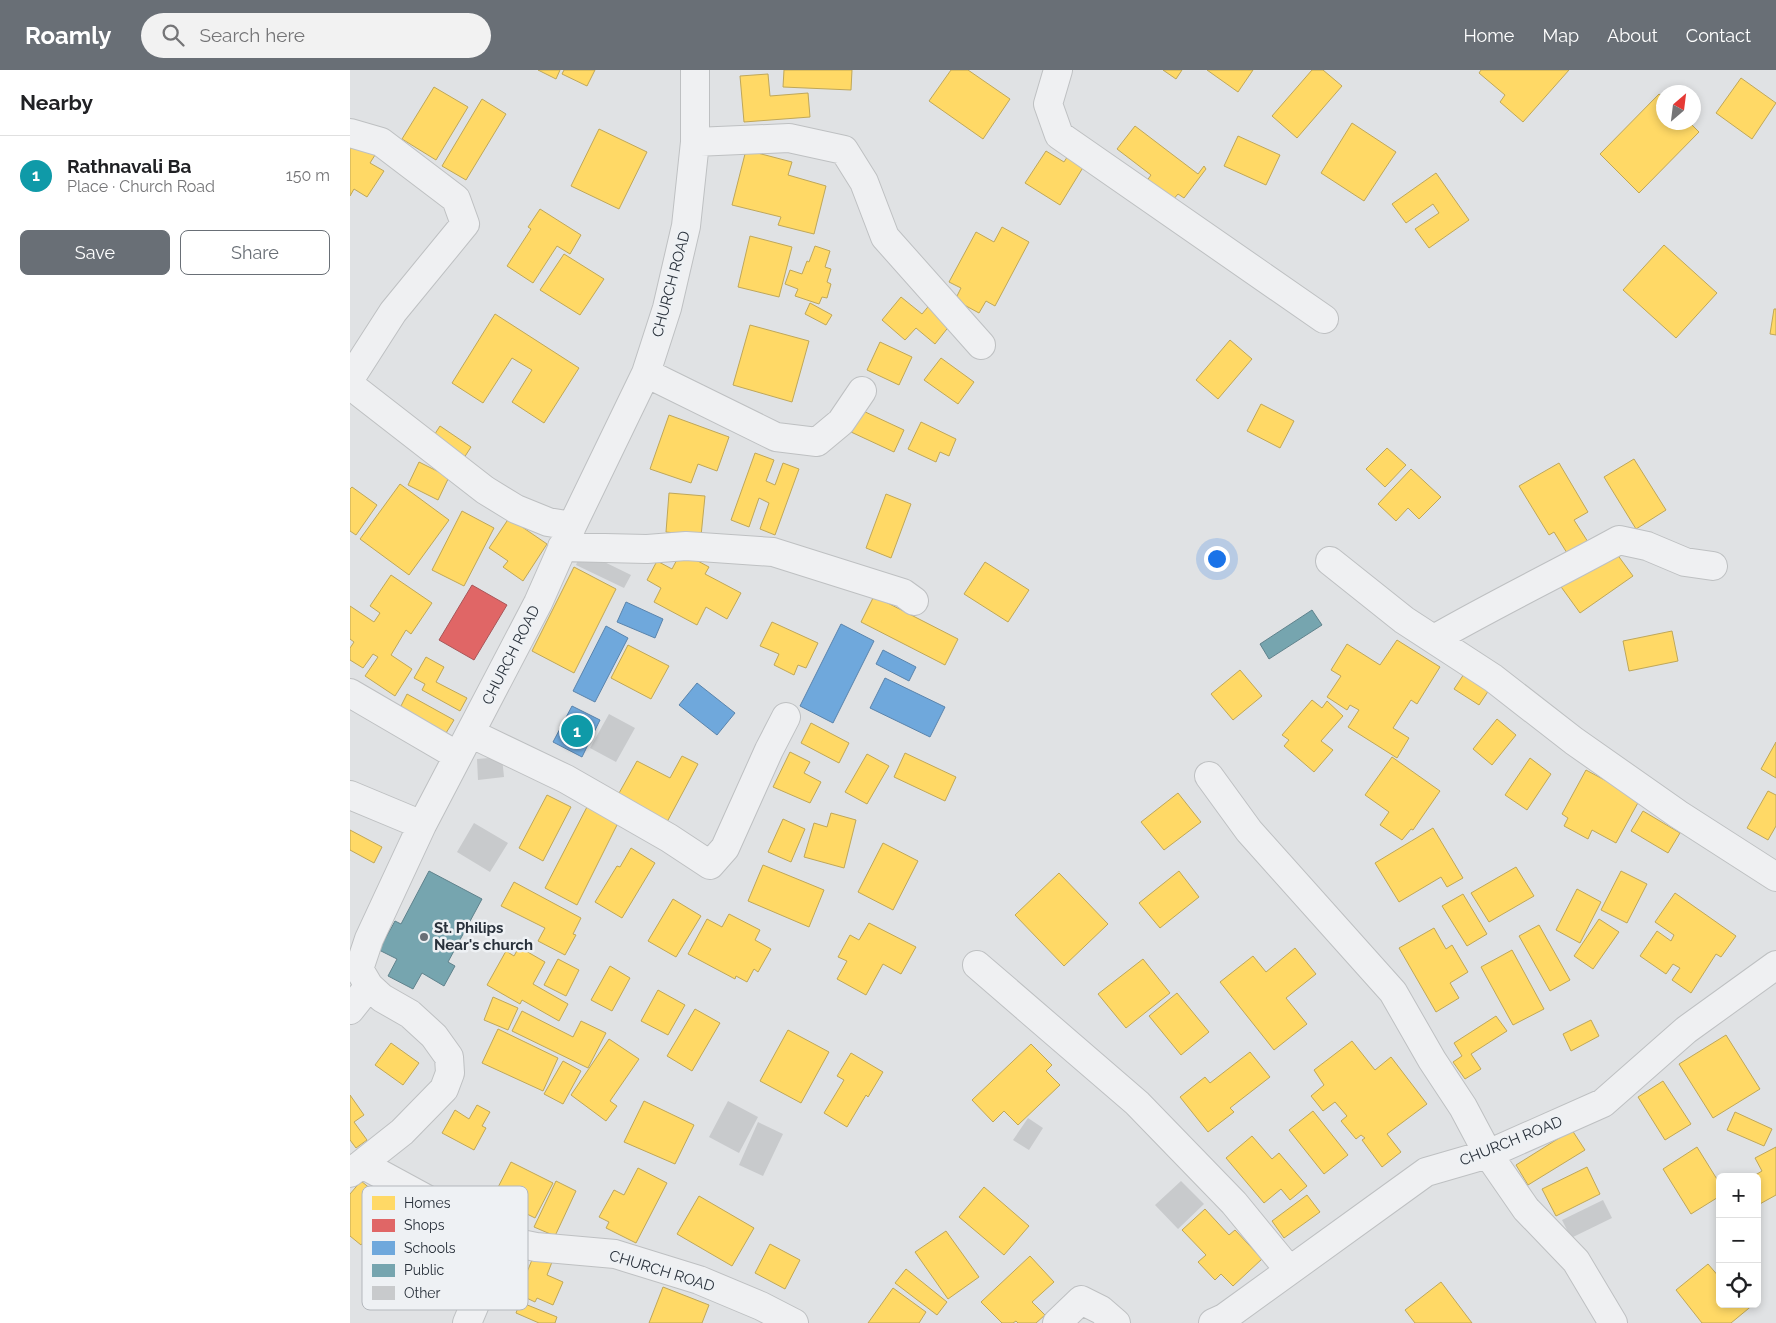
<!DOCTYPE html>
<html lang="en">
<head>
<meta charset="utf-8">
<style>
	:root { --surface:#fff; --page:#f2f2f2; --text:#202124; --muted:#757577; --line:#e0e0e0; --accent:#696f76 }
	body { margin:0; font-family:Raleway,sans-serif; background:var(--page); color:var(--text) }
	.controls { position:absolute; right:15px; bottom:15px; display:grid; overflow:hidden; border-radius:8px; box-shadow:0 2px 8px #0003 }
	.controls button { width:45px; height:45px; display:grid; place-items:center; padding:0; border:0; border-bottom:1px solid var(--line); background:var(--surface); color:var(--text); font:25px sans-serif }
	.compass { position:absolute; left:1306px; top:15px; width:45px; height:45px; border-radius:50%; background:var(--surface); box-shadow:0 2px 8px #0003; rotate:28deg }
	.you { position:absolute; left:866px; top:488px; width:18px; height:18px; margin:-12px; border:4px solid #fff; border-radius:50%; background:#1a73e8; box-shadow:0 0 0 8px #1a73e833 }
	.badge { display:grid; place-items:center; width:32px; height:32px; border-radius:50%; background:var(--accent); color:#fff; font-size:16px; font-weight:700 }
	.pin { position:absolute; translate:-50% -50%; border:2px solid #fff; box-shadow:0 1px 5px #0006 }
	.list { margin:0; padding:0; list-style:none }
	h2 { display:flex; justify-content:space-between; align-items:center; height:65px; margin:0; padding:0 20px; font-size:21px }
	h2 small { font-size:16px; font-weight:400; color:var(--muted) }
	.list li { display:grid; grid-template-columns:32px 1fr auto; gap:15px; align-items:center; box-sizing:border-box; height:80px; padding:0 20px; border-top:1px solid var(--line) }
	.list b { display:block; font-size:19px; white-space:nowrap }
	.list p { margin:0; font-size:16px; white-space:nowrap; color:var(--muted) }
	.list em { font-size:16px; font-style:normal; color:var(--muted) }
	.actions { display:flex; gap:10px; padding:15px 20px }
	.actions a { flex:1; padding:11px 0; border:1px solid var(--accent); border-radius:8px; text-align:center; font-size:18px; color:var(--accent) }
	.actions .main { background:var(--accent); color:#fff }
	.icon { flex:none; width:28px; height:28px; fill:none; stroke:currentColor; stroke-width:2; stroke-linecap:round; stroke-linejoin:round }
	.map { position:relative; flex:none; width:1426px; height:1253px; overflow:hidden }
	header { display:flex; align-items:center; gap:30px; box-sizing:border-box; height:70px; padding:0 25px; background:var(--accent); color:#fff }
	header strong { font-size:24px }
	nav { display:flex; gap:28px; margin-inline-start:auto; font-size:18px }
	.search { width:350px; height:45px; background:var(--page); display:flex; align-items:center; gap:12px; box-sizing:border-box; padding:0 18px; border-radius:28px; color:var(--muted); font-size:19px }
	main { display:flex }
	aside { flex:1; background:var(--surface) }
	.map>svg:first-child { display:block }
</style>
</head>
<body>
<header>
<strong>Roamly</strong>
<div class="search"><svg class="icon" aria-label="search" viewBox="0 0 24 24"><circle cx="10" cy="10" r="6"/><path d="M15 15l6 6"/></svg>Search here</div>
<nav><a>Home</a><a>Map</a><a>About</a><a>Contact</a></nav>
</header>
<main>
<aside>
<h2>Nearby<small></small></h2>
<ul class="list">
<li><span class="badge" style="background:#0f9aa8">1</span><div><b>Rathnavali Ba</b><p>Place · Church Road</p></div><em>150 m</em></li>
</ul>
<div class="actions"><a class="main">Save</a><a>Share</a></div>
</aside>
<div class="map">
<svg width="1426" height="1253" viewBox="0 0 1426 1253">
	<rect width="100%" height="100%" fill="#e0e2e4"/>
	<!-- homes -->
	<path fill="#ffd966" stroke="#bfa759" d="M 188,0 L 210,0 L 206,9 Z
		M 214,0 L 245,0 L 237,16 L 212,4 Z
		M 434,0 L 502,0 L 501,20 L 433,17 Z
		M 601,0 L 618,0 L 660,29 L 633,69 L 579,31 Z
		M 813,0 L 832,0 L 826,9 Z
		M 857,0 L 903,0 L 888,22 Z
		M 962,0 L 973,0 L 992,16 L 947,68 L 922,46 Z
		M 1131,0 L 1219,0 L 1173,52 L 1150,32 L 1155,25 L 1129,3 Z
		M 418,4 L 420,26 L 458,23 L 460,47 L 394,52 L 390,6 Z
		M 1391,8 L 1426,33 L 1402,69 L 1366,43 Z
		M 84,17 L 118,37 L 86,90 L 52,69 Z
		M 1309,24 L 1314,28 L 1314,52 L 1339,52 L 1349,62 L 1289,123 L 1250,84 Z
		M 132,29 L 156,44 L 116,110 L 92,96 Z
		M 1002,53 L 1046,82 L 1014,131 L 971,103 Z
		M 785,56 L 848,104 L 854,96 L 856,99 L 834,128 L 828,124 L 822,131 L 796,112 L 801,105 L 767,79 Z
		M 249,59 L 297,82 L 269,139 L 221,116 Z
		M 888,66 L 930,85 L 916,115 L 874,96 Z
		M 0,70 L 25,85 L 20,93 L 34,101 L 17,127 L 4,119 L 0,126 Z
		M 396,80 L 442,92 L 438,105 L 476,116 L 464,164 L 428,155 L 431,147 L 382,135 Z
		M 696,81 L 714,92 L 721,81 L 737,91 L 710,135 L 675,113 Z
		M 1086,103 L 1119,150 L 1079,178 L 1065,159 L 1089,143 L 1083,134 L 1056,153 L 1042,134 Z
		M 190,139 L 231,165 L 220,184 L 207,176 L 183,213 L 157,196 L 181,159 L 178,157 Z
		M 652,157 L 679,172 L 645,236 L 636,231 L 629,243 L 605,230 L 611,218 L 599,212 L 626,162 L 644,172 Z
		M 400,166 L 442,177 L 429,227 L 388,217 Z
		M 1314,175 L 1367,223 L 1326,268 L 1273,220 Z
		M 465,176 L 480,181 L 475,197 L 481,199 L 477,212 L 481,214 L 477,228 L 472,227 L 469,234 L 445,226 L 448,219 L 435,214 L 440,200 L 452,204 L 457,191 L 459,192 Z
		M 214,184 L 254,209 L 230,245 L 190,220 Z
		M 551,227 L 572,244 L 582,232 L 604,250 L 585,274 L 566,258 L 555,270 L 532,250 Z
		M 460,233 L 482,245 L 476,255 L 455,244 Z
		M 1424,239 L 1426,239 L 1426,265 L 1420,264 Z
		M 145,244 L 229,298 L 194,353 L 162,332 L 182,300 L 162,288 L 133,333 L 102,313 Z
		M 400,255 L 459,271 L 442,332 L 383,315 Z
		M 880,270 L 902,289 L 868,329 L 846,310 Z
		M 530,272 L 562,287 L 549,315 L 517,300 Z
		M 591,288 L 624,312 L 608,334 L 574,310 Z
		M 911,334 L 944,351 L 930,378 L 897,361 Z
		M 511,340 L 554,360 L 544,382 L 501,362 Z
		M 319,345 L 379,367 L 367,401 L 348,394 L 341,413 L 300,399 Z
		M 571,352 L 606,369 L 599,386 L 590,382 L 586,392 L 558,379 Z
		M 90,356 L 121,377 L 112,391 L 81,370 Z
		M 1037,378 L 1056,395 L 1035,417 L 1016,399 Z
		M 405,383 L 424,390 L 416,411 L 425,415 L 433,393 L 449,399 L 425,465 L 410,459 L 419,433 L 409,428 L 399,457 L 381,450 Z
		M 1284,389 L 1316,440 L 1286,459 L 1254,407 Z
		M 69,392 L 99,407 L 88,430 L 58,415 Z
		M 1209,393 L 1238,442 L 1224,450 L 1238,472 L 1217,483 L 1204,462 L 1199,465 L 1169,416 Z
		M 1061,399 L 1091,427 L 1069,449 L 1058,438 L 1046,451 L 1028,434 Z
		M 50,414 L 99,450 L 59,505 L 10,469 Z
		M 2,417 L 27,435 L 6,465 L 0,461 L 0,419 Z
		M 319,423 L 355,426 L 351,466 L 316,462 Z
		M 536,424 L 561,434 L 541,488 L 516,478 Z
		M 112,441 L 144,458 L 114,516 L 82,500 Z
		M 159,448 L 197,474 L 173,511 L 153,497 L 158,491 L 139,478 Z
		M 1261,476 L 1283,506 L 1230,543 L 1209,514 Z
		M 331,482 L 359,497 L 355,504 L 391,523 L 377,549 L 356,537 L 347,555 L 304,532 L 311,518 L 297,510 L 307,491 L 322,499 Z
		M 635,492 L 679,520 L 658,552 L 614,524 Z
		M 224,497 L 266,519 L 224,603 L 182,581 Z
		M 41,505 L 82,533 L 61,564 L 56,560 L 41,585 L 62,599 L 45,626 L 15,606 L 28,587 L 23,584 L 13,598 L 0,590 L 0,578 L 4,572 L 0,569 L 0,536 L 24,552 L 30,543 L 20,536 Z
		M 524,526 L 608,569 L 595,595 L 511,552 Z
		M 422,552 L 468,573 L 456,598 L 448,595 L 444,605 L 424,595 L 429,584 L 410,576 Z
		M 1322,561 L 1328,591 L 1279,601 L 1273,571 Z
		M 1047,570 L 1090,597 L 1067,634 L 1061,630 L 1043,658 L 1059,668 L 1047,688 L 998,657 L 1009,640 L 1000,635 L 997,640 L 977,627 L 991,606 L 981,600 L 997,574 L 1030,595 Z
		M 278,575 L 319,596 L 301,629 L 261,608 Z
		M 76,587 L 94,597 L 86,612 L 117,628 L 110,641 L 72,620 L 75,614 L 64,608 Z
		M 890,600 L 912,626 L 883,650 L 861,624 Z
		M 1114,604 L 1139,620 L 1129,635 L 1104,619 Z
		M 57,624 L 104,650 L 96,663 L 50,638 Z
		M 962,630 L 972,638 L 977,631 L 993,646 L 971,671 L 983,680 L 964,702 L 934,676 L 939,670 L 932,665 Z
		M 1147,649 L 1166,665 L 1142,695 L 1123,679 Z
		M 461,653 L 499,673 L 489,693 L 451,673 Z
		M 1426,672 L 1426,708 L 1411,699 Z
		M 440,682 L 460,692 L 454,703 L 471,712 L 460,733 L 423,717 Z
		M 555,683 L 606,707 L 595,731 L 544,707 Z
		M 517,684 L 539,696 L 517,734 L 495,722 Z
		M 332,686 L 348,694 L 317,752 L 268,725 L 287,691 L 320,708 Z
		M 1042,687 L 1090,721 L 1063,760 L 1061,759 L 1052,770 L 1030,755 L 1039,742 L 1015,725 Z
		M 1180,688 L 1201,704 L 1177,740 L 1155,725 Z
		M 1236,700 L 1290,729 L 1266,773 L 1242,760 L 1238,769 L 1214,756 L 1218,748 L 1212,744 Z
		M 1418,721 L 1426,725 L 1426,756 L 1418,770 L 1397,758 Z
		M 828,723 L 851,752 L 814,780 L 791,752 Z
		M 197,725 L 221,737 L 193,791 L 169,778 Z
		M 238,735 L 269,751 L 227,835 L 195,818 Z
		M 1293,741 L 1330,763 L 1318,783 L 1281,761 Z
		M 481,743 L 506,750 L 494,798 L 454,787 L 464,753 L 477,757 Z
		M 433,749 L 455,759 L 441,792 L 418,782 Z
		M 1083,758 L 1113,808 L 1097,817 L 1091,807 L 1049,832 L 1025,793 Z
		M 0,760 L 32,777 L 24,793 L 0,780 Z
		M 533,773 L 568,791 L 543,840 L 508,822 Z
		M 281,778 L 305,793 L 272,848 L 245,832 L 267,796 L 270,797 Z
		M 413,795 L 474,820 L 459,857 L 398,831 Z
		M 1166,797 L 1184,826 L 1139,852 L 1121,823 Z
		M 829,801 L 849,827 L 810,858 L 789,833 Z
		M 1271,801 L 1297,814 L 1277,853 L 1251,840 Z
		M 709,803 L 758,854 L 714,896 L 665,845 Z
		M 164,812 L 231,848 L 223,864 L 226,865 L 215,885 L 188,871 L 195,858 L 151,836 Z
		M 1227,819 L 1251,832 L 1230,873 L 1206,860 Z
		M 1325,823 L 1386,866 L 1371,887 L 1366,884 L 1341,923 L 1322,910 L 1330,898 L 1323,894 L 1316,904 L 1290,886 L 1307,861 L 1321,871 L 1324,865 L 1305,852 Z
		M 1113,824 L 1137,864 L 1117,876 L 1092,836 Z
		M 323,829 L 351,846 L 326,887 L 298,871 Z
		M 379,844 L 410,860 L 405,870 L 421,879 L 408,902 L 404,899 L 397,912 L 386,906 L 385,909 L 338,884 L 357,849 L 372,857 Z
		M 1249,849 L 1269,862 L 1243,899 L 1224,886 Z
		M 519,853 L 566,877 L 551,904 L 533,894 L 516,925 L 487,909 L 497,891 L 488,887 L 500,865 L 509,870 Z
		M 1189,855 L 1220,910 L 1200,921 L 1169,866 Z
		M 1084,858 L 1096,879 L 1102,875 L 1118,902 L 1100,913 L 1109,928 L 1086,942 L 1049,878 Z
		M 169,877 L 195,892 L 183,914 L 218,934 L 209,951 L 172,930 L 170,934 L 137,915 L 156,881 L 164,886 Z
		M 945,878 L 966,904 L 936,928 L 957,954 L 924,980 L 870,912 L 903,886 L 916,902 Z
		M 1162,880 L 1194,939 L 1163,955 L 1131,897 Z
		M 208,889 L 229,900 L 216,926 L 194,915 Z
		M 793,889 L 820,923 L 776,958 L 748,924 Z
		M 260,896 L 280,908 L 262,941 L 241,930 Z
		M 308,920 L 335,935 L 318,965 L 291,951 Z
		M 827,923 L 859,962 L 831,985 L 799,946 Z
		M 143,927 L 168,938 L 158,960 L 134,950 Z
		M 345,939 L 370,953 L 342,1001 L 317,986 Z
		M 172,941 L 223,967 L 231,951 L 256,963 L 238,998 L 162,961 Z
		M 1146,946 L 1157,961 L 1121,984 L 1131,999 L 1115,1009 L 1103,992 L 1112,986 L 1104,973 Z
		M 1241,950 L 1249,966 L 1221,981 L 1213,964 Z
		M 148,959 L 208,988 L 193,1021 L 132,993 Z
		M 438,960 L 479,982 L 451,1033 L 410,1011 Z
		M 1376,965 L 1410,1019 L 1363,1048 L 1329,994 Z
		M 259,969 L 289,989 L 260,1031 L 267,1036 L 256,1051 L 221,1025 Z
		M 1002,971 L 1025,1000 L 1041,987 L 1077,1034 L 1037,1064 L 1051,1082 L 1032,1097 L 1012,1070 L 1015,1068 L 1011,1065 L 1006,1069 L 991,1051 L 997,1046 L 985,1032 L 973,1041 L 961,1026 L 974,1015 L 964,1000 Z
		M 41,973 L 69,993 L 53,1015 L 25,995 Z
		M 681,974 L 702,995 L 696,1001 L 710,1015 L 668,1055 L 654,1041 L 643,1052 L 622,1030 Z
		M 900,982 L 920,1007 L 880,1038 L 884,1042 L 858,1062 L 830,1027 L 855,1007 L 860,1013 Z
		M 501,983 L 533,1002 L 518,1027 L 516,1025 L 497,1057 L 474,1043 L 494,1010 L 487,1006 Z
		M 213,991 L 231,1001 L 213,1034 L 194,1024 Z
		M 1313,1011 L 1341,1054 L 1315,1070 L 1288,1027 Z
		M 0,1025 L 14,1045 L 4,1052 L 17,1070 L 6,1078 L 0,1070 Z
		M 294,1031 L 344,1055 L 325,1094 L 274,1072 Z
		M 127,1035 L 140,1042 L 132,1056 L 136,1058 L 124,1080 L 92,1063 L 105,1040 L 119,1049 Z
		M 963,1041 L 998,1085 L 974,1104 L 939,1060 Z
		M 1385,1042 L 1422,1059 L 1414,1076 L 1377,1060 Z
		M 1222,1060 L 1235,1080 L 1178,1115 L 1166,1095 Z
		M 902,1066 L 922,1089 L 929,1083 L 957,1116 L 940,1130 L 931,1119 L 914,1133 L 876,1088 Z
		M 1347,1077 L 1370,1114 L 1370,1126 L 1341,1144 L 1313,1099 Z
		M 1426,1077 L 1426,1125 L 1408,1135 L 1407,1107 L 1402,1107 L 1412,1101 L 1405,1088 Z
		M 161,1092 L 203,1113 L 185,1148 L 143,1127 Z
		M 1237,1097 L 1250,1124 L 1206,1146 L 1192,1119 Z
		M 288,1098 L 317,1113 L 286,1173 L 256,1158 L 259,1152 L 249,1147 L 264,1120 L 274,1125 Z
		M 11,1111 L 37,1132 L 22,1151 L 27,1155 L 11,1175 L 0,1166 L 0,1124 Z
		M 206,1111 L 226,1121 L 205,1166 L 184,1157 Z
		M 634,1117 L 679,1156 L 654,1185 L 609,1147 Z
		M 957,1125 L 970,1142 L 934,1168 L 922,1151 Z
		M 349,1126 L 404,1158 L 382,1196 L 327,1164 Z
		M 855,1139 L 879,1165 L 885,1160 L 912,1189 L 883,1216 L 871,1204 L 865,1210 L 848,1192 L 856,1185 L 832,1160 Z
		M 596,1161 L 629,1207 L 598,1229 L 565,1182 Z
		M 420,1174 L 450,1190 L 435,1219 L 405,1203 Z
		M 184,1185 L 202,1192 L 197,1205 L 213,1212 L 203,1235 L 187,1228 L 185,1232 L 168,1224 Z
		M 680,1186 L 704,1212 L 682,1232 L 695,1245 L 686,1253 L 668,1253 L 666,1251 L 663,1253 L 652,1253 L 631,1232 Z
		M 1358,1194 L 1370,1208 L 1370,1234 L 1404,1234 L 1381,1253 L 1352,1253 L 1326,1220 Z
		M 556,1199 L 597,1232 L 587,1245 L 545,1213 Z
		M 1091,1212 L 1122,1253 L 1065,1253 L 1055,1240 Z
		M 313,1217 L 359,1235 L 352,1253 L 299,1253 Z
		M 543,1218 L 576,1242 L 569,1253 L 518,1253 Z
		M 170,1232 L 207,1247 L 205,1253 L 189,1253 L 166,1243 Z"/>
	<!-- shops -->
	<path fill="#e06666" stroke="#a95659" d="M 122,515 L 157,535 L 124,590 L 89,570 Z"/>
	<!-- schools -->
	<path fill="#6fa8dc" stroke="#5a84ac" d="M 276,532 L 313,549 L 305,568 L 267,552 Z
		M 491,554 L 524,571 L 483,653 L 450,636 Z
		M 256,556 L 278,568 L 245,632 L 223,621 Z
		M 533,580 L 566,597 L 559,611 L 526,594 Z
		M 535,608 L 595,637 L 580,667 L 520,638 Z
		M 347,613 L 385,643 L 367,665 L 329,635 Z
		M 222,636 L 250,650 L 232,687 L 203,672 Z"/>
	<!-- public -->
	<path fill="#76a5af" stroke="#5f828c" d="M 962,540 L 972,555 L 919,589 L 910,574 Z
		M 79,801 L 132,829 L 98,892 L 105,896 L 94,916 L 72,903 L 63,919 L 38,906 L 47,889 L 29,880 L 45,851 L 51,854 Z"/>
	<!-- building -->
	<path fill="#c8cacc" d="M 232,481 L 281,505 L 274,518 L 226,495 Z
		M 259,644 L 285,658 L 266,692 L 240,678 Z
		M 152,687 L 154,707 L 128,710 L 127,689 Z
		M 124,753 L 158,773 L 140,802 L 107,782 Z
		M 378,1031 L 408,1047 L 389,1083 L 359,1067 Z
		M 678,1048 L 693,1058 L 679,1080 L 663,1070 Z
		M 408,1052 L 433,1064 L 413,1106 L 389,1095 Z
		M 831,1111 L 854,1134 L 828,1159 L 805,1135 Z
		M 1253,1130 L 1262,1148 L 1221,1168 L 1212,1150 Z"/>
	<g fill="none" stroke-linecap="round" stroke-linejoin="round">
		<!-- minor casing -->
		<g stroke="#bec0c2" stroke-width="30">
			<path id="minor" d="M 708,0 L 698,34 L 709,65 L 974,249
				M 0,63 L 31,72 L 106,129 L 115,154 L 43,242 L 0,309
				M 345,72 L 439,68 L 494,80 L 514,112 L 535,167 L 631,275
				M 296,303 L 426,367 L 467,372 L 491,352 L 512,321
				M 0,315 L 135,420 L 166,439 L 198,452 L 222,456
				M 212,477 L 297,479 L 336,476 L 423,482 L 553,523 L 564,531
				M 980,491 L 1054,550 L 1143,608 L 1224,671 L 1328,744 L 1426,807
				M 1084,569 C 1145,534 1207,504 1269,470 L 1297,476 L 1335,492 L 1363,496
				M 0,623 L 108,686
				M 120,663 L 216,709 L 319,768 L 360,795 L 375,778 L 419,680 L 436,647
				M 859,706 L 899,761 L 1043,922 L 1082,990 L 1113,1037 L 1138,1084 L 1176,1139 L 1226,1191 L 1263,1253
				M 0,725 L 72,755
				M 627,895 L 787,1033 L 884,1133 L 939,1200
				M 0,940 L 19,916
				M 12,1094 L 152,1170 L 186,1177 L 265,1184 L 349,1210 L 411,1236 L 444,1253
				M 0,1103 L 52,1062 L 94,1019 L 100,1003 L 99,987 L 84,966 L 60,944 L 32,928 L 19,916 L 9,899 L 19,869 L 72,755 L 188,533 L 222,456 L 296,303 L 317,238 L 336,156 L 345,72 L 345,0
				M 117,1253 L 152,1170
				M 707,1253 L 731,1230 L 751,1240 L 766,1253
				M 863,1253 L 874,1248 L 1076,1102 L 1138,1084 L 1253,1033 L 1336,960 L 1426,895"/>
		</g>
		<!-- minor -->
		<use href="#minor" stroke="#eff0f2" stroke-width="28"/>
	</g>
	<!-- markers -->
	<circle fill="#696f76" stroke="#eef1f4" stroke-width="2" cx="74" cy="867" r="5"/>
	<g text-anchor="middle" stroke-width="5" stroke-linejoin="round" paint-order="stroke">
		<!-- street labels -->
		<g font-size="15" fill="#29313b" stroke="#eef1f4">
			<text transform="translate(321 214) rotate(-75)" y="5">CHURCH ROAD</text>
			<text transform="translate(161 585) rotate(-63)" y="5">CHURCH ROAD</text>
			<text transform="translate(1161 1071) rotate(-22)" y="5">CHURCH ROAD</text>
			<text transform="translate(312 1201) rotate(17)" y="5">CHURCH ROAD</text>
		</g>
		<!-- poi labels -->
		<g font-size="15" font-weight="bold" fill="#29313b" stroke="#eef1f4" text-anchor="start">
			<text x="84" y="863">St. Philips<tspan x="84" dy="17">Near's church</tspan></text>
		</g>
	</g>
	<!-- legend -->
	<rect x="12" y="1116" width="166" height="124" rx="8" fill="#eef1f4" stroke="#b3b7bc" stroke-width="1"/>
	<rect x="22" y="1126" width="23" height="14" fill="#ffd966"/>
	<rect x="22" y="1149" width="23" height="13" fill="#e06666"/>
	<rect x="22" y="1171" width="23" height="14" fill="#6fa8dc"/>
	<rect x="22" y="1194" width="23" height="13" fill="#76a5af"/>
	<rect x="22" y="1216" width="23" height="14" fill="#c8cacc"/>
	<g font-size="14" fill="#29313b">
		<text x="54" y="1138">Homes</text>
		<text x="54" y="1160">Shops</text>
		<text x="54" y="1183">Schools</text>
		<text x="54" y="1205">Public</text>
		<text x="54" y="1228">Other</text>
	</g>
</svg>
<div class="controls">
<button>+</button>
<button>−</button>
<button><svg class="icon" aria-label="locate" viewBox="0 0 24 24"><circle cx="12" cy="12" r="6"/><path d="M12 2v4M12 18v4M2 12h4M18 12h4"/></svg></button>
</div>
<svg class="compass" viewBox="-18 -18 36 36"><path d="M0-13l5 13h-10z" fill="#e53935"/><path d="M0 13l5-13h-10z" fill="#757577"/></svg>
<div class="you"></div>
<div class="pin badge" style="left:227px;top:661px;background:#0f9aa8">1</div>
</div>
</main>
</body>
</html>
